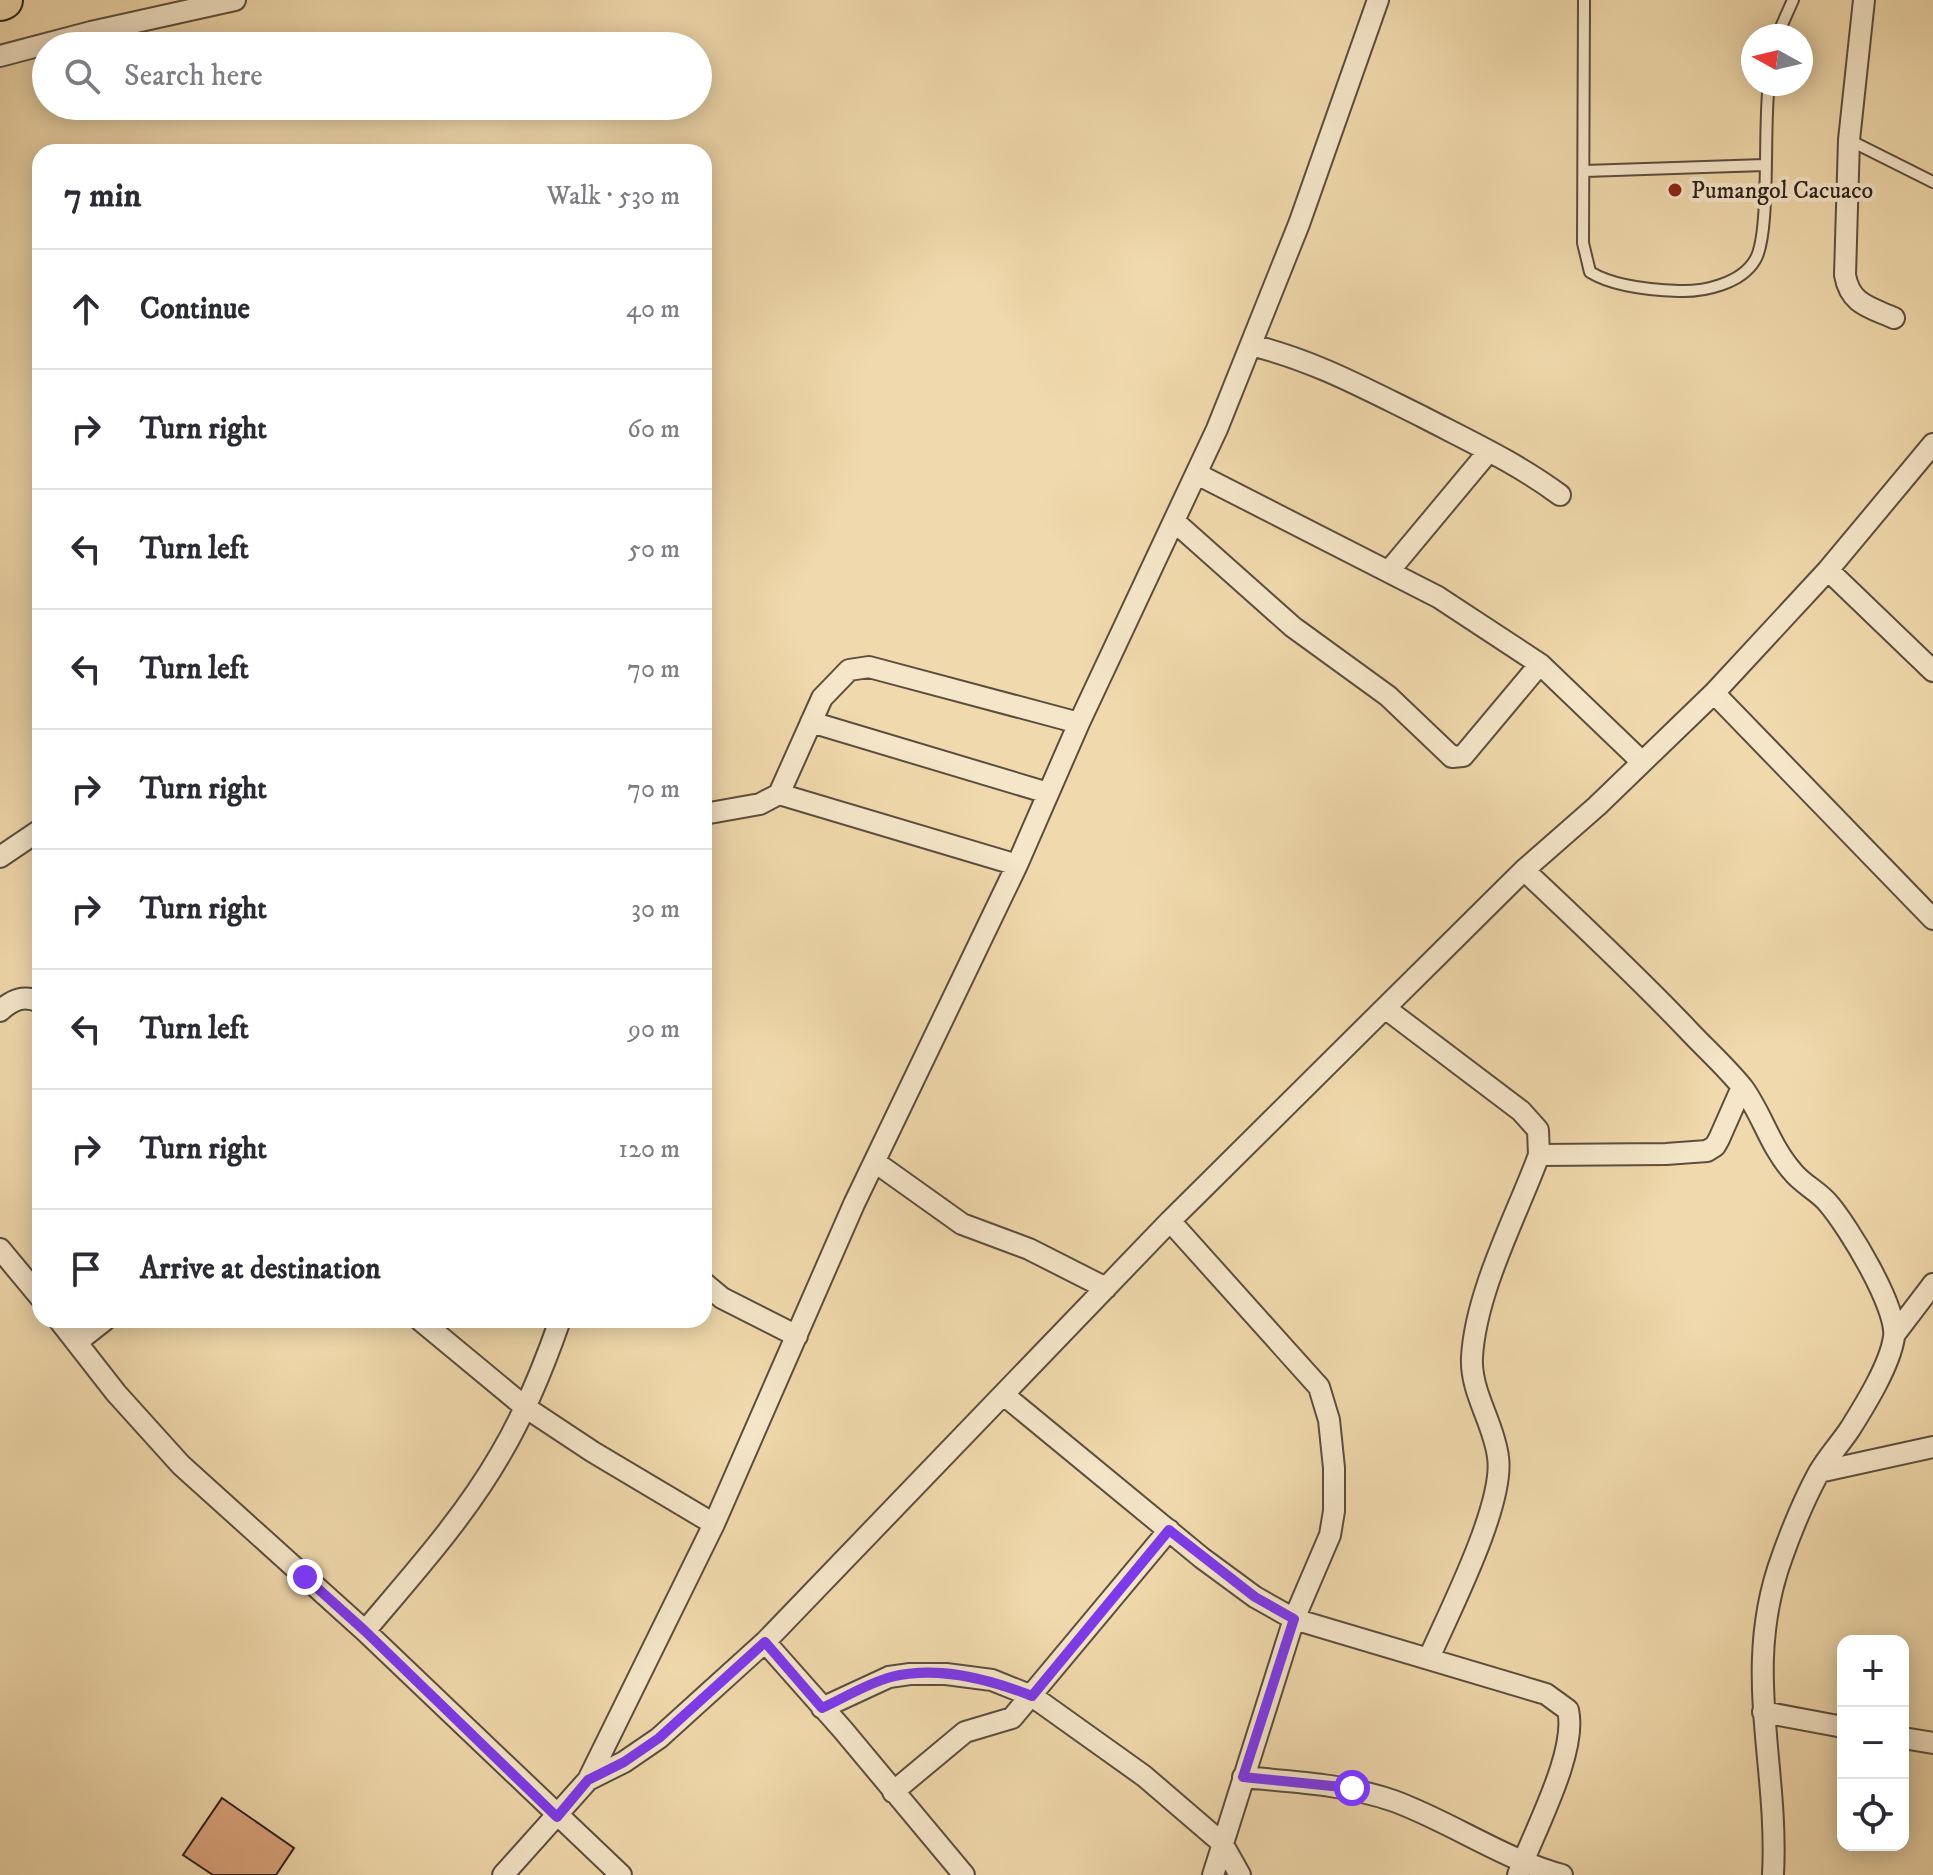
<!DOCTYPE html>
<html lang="en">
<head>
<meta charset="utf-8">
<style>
	:root { --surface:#fff; --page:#f2f2f3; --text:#2b2b33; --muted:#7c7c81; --line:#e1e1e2 }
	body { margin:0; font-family:"IM FELL DW Pica",serif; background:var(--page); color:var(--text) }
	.controls { position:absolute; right:24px; bottom:24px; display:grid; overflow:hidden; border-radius:16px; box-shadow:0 4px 20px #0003 }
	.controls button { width:72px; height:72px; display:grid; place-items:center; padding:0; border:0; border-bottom:2px solid var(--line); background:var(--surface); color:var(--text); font:40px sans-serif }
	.compass { position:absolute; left:1741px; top:24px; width:72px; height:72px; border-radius:50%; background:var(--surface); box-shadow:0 4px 20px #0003; rotate:278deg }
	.stop { position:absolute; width:24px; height:24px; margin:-18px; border:6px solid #7c3aed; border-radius:50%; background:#fff }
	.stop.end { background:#7c3aed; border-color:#fff; box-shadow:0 2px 8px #0008 }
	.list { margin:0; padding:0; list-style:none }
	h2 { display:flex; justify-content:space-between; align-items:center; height:104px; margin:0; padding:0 32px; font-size:34px }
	h2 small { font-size:26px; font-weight:400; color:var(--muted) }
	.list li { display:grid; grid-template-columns:52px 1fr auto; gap:24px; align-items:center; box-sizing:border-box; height:120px; padding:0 32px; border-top:2px solid var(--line) }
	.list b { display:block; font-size:30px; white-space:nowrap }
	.list em { font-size:26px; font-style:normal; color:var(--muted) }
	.icon { flex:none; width:44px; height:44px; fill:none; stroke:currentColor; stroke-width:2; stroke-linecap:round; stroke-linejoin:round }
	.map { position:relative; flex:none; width:1933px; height:1875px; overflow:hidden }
	.search { position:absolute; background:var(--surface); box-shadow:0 4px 20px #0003; left:32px; top:32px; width:680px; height:88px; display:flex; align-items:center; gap:20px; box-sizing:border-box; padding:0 28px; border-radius:44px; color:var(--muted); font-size:30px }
	.panel { position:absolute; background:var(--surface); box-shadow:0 4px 20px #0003; left:32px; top:144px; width:680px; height:1184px; border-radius:24px }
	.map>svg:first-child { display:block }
</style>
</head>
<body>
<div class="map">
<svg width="1933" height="1875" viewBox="0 0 1933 1875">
	<rect width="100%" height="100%" fill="#f0d9ac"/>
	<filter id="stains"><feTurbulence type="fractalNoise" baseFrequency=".0025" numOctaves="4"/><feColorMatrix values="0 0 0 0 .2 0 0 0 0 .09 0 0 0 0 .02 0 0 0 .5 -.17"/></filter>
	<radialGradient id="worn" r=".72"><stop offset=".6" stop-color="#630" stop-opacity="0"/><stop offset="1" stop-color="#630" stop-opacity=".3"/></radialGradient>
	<!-- building -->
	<path fill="#dba47d" stroke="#2b201a" stroke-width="2" d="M 222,1798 L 294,1848 L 276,1875 L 213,1875 L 183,1855 Z"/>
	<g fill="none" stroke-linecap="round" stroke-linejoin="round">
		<!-- lane casing -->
		<g stroke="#5c4e3e" stroke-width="14">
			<path id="lane" d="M 1584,0 L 1583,243 L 1590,272 C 1614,287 1651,290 1679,291 C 1703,292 1741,284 1755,260 C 1771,235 1763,123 1769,84
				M 1777,36 L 1793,0
				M 1849,140 L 1933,182
				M 1585,171 L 1764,165"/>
		</g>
		<!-- street casing -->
		<g stroke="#5c4e3e" stroke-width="24">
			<path id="street" d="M 1864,0 L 1849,140 L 1845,275 C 1850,304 1869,307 1894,318
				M 0,56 L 91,32 L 235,0
				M 1251,345 C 1315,361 1362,387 1421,416 C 1469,441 1517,463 1560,495
				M 1197,474 L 1438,597 L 1540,664 L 1641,761
				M 1175,522 L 1293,627 L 1388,696 L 1452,757 L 1463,756 L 1540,664
				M 1828,570 L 1933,671
				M 1389,571 L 1489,451
				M 1714,693 L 1933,919
				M 811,722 L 1048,793
				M 779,794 L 1017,865
				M 704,814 L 760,804 L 779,794 L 822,698 L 849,670 L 869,667 L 1079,723
				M 0,857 L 40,830
				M 1524,870 C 1580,923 1636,975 1689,1031 C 1707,1050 1727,1068 1743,1088 C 1762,1114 1770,1146 1792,1171 C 1802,1184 1818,1191 1828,1203 C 1848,1226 1898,1308 1894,1337 C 1890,1365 1865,1405 1850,1429 C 1840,1444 1827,1458 1818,1474 C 1804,1500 1792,1529 1782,1557 C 1741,1669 1779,1763 1773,1875
				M 1385,1008 L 1521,1111 L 1538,1130 L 1539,1155 C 1516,1217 1476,1291 1472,1357 C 1470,1392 1494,1423 1498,1457 C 1505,1504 1449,1612 1429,1658
				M 0,1011 C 13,999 24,995 40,1002
				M 1539,1155 L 1666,1154 L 1707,1151 L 1715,1146 L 1719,1139 L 1742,1087
				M 875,1162 L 962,1224 L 1029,1249 L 1106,1288
				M 1170,1221 L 1319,1387 L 1329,1420 L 1334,1468 L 1334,1511 L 1330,1535 L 1294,1619 L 1213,1875
				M 0,1249 L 40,1297
				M 704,1283 L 722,1298 L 797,1336
				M 59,1320 L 116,1393 L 181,1465 L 365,1631 L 621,1875
				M 420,1320 L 525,1407 L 593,1452 L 714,1524
				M 1895,1334 L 1933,1284
				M 77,1342 L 105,1320
				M 1004,1395 L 1202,1558 L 1255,1597 L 1294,1619 L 1546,1694 L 1568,1710 C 1578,1752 1533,1833 1518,1875
				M 1819,1472 L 1933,1447
				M 365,1631 C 413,1574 463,1519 500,1455 C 525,1413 544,1366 560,1320
				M 765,1642 L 843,1730 L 964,1875
				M 822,1708 L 889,1677 L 910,1674 L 946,1674 L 992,1680 L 1032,1696 L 1144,1776 L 1222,1843 L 1240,1875
				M 1763,1712 L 1843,1727
				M 1903,1738 L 1933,1743
				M 1243,1777 C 1294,1782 1345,1784 1394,1801 C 1451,1822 1503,1859 1562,1875
				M 588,1780 L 714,1524 L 854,1204 L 1017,865 L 1079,723 L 1217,429 L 1299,224 L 1378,0
				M 893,1792 L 965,1732 L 1012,1718 L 1169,1530
				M 503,1875 L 588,1780 L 624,1762 L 659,1738 L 765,1642 L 1170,1221 L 1524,870 L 1597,806 L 1714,693 L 1828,570 L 1933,444"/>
		</g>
		<!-- highway casing -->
		<g stroke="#2b201a" stroke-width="42">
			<path id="highway" d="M 0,1 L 3,0"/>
		</g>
		<!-- lane -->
		<use href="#lane" stroke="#f5e6c9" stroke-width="10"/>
		<!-- street -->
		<use href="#street" stroke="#f5e6c9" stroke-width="20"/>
		<!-- highway -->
		<use href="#highway" stroke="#f0d9ac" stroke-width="38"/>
	</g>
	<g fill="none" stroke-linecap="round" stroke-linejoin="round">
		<!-- route -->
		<path stroke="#7c3aed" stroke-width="10" d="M 305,1577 L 365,1631 L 557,1817 L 588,1780 L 624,1762 L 659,1738 L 765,1642 L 822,1708 C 844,1698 868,1683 891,1677 C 938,1665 989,1679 1032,1696 L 1169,1530 L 1255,1597 L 1294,1619 L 1243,1777 L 1352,1788"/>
	</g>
	<!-- markers -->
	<circle fill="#8f2418" stroke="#f5e6c9" stroke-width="3" cx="1675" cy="190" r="8"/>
	<g text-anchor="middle" stroke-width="8" stroke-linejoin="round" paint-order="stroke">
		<!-- poi labels -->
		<g font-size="24" fill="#2b201a" stroke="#f5e6c9" text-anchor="start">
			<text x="1691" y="198">Pumangol Cacuaco</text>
		</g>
	</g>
	<rect width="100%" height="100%" filter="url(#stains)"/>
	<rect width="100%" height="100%" fill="url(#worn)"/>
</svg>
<div class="controls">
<button>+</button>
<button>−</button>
<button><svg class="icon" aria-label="locate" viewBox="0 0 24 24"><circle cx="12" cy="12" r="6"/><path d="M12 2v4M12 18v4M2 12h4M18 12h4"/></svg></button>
</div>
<svg class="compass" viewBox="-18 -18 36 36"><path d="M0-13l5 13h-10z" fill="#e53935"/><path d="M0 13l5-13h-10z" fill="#7c7c81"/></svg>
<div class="stop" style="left:1352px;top:1788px"></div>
<div class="stop end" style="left:305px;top:1577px"></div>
<div class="search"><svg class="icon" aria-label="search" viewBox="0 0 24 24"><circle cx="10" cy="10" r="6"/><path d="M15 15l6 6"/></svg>Search here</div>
<section class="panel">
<h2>7 min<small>Walk · 530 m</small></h2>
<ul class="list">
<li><svg class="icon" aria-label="ahead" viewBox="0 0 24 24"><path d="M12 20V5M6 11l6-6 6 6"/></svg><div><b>Continue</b></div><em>40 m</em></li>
<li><svg class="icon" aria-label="right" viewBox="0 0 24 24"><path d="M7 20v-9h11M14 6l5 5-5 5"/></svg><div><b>Turn right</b></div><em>60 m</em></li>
<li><svg class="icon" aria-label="left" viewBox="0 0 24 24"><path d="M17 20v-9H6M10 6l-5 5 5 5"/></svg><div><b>Turn left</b></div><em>50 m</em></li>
<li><svg class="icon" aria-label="left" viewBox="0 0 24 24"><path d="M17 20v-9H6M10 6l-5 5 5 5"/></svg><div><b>Turn left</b></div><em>70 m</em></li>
<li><svg class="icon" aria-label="right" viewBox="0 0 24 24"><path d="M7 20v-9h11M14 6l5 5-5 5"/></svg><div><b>Turn right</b></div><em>70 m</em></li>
<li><svg class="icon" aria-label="right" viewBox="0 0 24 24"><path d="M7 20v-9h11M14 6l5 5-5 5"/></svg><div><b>Turn right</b></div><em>30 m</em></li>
<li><svg class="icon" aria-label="left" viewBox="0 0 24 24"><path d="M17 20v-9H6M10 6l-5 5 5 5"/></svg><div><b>Turn left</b></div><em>90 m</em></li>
<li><svg class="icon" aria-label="right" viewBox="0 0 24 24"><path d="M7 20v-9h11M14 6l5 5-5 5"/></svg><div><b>Turn right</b></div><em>120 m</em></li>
<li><svg class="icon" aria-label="arrive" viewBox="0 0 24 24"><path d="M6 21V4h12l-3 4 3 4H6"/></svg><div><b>Arrive at destination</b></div></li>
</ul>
</section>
</div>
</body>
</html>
